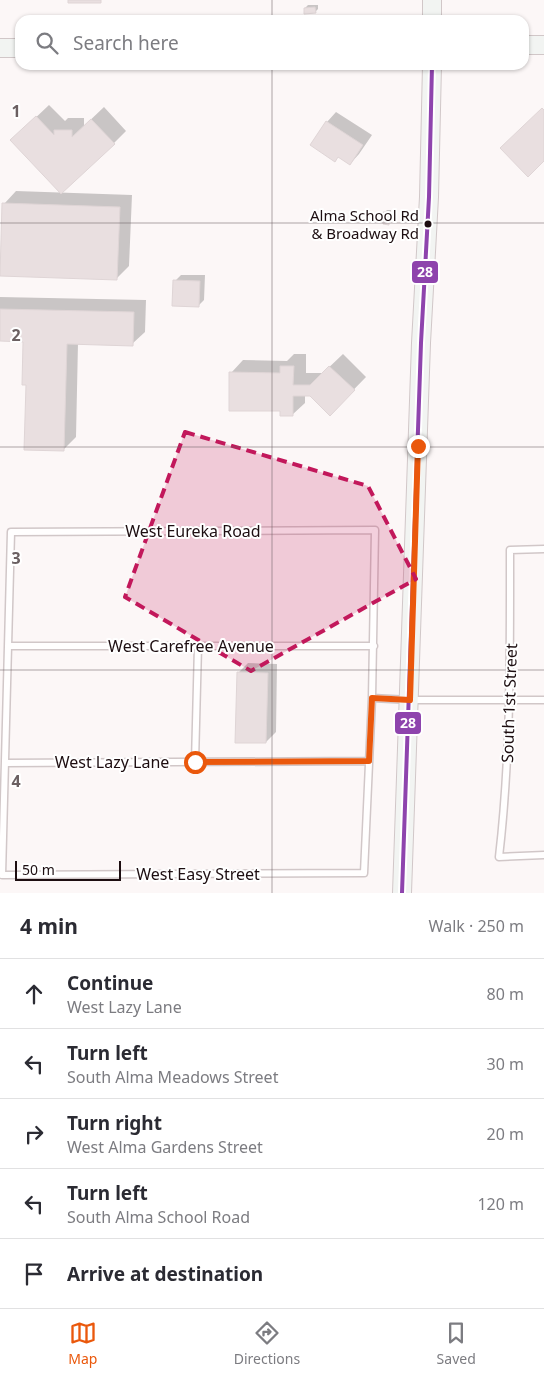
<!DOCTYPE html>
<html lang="en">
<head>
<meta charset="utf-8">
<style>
	:root { --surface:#fff; --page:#f7f7f7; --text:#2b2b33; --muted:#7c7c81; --line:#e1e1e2; --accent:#ea580c }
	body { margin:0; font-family:"Noto Sans",sans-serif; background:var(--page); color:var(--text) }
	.scale { position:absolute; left:15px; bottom:12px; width:106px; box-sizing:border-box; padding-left:5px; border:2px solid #1d0e11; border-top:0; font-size:14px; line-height:18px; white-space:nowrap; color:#1d0e11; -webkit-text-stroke:4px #fff; paint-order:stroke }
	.stop { position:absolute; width:15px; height:15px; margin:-11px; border:4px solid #ea580c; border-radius:50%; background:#fff }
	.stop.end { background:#ea580c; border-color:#fff; box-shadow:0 1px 5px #0008 }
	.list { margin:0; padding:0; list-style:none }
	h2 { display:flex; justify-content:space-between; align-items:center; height:65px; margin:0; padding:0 20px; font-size:21px }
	h2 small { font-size:16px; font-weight:400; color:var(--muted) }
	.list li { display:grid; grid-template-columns:32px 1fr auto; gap:15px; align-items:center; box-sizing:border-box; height:70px; padding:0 20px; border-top:1px solid var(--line) }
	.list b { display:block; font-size:19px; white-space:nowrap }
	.list p { margin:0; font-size:16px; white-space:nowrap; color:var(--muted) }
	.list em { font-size:16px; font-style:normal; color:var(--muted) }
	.icon { flex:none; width:28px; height:28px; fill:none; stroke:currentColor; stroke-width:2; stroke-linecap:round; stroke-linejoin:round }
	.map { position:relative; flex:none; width:544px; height:893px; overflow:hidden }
	.search { position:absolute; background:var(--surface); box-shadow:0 1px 4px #0004; left:15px; right:15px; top:15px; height:55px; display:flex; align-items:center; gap:12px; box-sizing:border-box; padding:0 18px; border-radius:15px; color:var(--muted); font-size:19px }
	.sheet { height:415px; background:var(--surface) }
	nav { display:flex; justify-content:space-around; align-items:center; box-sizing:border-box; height:70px; border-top:1px solid var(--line); background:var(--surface); font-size:14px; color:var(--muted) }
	nav a { display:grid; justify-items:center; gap:2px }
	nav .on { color:var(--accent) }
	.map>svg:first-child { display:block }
</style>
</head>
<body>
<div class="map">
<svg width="544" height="893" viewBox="0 0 544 893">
	<rect width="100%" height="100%" fill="#fcf7f7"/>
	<!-- shadow -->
	<path fill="#0003" d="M 308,5 L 318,5 L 318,9 L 315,12 L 305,8 Z
		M 49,105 L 65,121 L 68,118 L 84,118 L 84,126 L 104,107 L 126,131 L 114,143 L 12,140 Z
		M 336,112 L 372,135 L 359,154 L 350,164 L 327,122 Z
		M 16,191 L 132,195 L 129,266 L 116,279 L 4,204 Z
		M 387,210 L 391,210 L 391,221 L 388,223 L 384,213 Z
		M 181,275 L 205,275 L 204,300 L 198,306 L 175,281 Z
		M 0,297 L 146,300 L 145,332 L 132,344 L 78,343 L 76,437 L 63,450 L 25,341 L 0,340 Z
		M 294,354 L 306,354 L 306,373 L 323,373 L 343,354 L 366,377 L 330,414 L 311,395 L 305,395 L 305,403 L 292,415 L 281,410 L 231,373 L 243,360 L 287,361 Z
		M 248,663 L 277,664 L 276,732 L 266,742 L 238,673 Z"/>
	<!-- building -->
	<path fill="#e9dfe0" stroke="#dfd5d6" d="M 68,0 L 101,0 L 101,3 L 68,3 Z
		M 315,7 L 316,13 L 304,14 L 304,8 Z
		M 542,108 L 544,110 L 544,161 L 528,177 L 500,148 Z
		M 36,116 L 54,135 L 54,130 L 72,130 L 72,137 L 91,119 L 115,144 L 61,194 L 10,140 Z
		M 326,121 L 363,145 L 350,165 L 338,157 L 335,162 L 310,145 Z
		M 2,203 L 120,207 L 117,280 L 0,276 Z
		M 383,212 L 389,212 L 389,225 L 383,224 Z
		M 173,280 L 200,281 L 199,307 L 172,306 Z
		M 0,309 L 134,312 L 133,346 L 67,344 L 64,451 L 24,450 L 26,385 L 22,385 L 23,342 L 0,341 Z
		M 280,366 L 294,366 L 293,385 L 310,385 L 329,366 L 355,390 L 330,416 L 310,396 L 293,396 L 293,416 L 280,416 L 280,411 L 229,411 L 229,372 L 280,373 Z
		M 237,672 L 268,673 L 266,743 L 235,743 Z"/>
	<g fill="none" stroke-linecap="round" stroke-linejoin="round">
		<!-- service casing -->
		<g stroke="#d1c7c8" stroke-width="9">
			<path id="service" d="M 375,530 L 372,698 L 364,873 L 2,875 L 11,532 Z
				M 544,549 L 510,550 C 510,652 511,754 499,857 L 544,855
				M 8,646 L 374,646
				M 372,698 L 410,700 L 544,700
				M 195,762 L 198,646
				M 5,763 L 369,761"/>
		</g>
		<!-- secondary casing -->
		<g stroke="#d1c7c8" stroke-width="20">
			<path id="secondary" d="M 432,20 L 432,0
				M 524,45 L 544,45
				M 0,48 L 20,48
				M 402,893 L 421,343 L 429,197 L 432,65"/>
		</g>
		<!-- service -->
		<use href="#service" stroke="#fffefe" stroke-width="6"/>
		<!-- secondary -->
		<use href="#secondary" stroke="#f2f4f2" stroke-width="18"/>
		<!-- bus-1 casing -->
		<g stroke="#fff" stroke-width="8">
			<path id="bus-1" d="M 402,893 L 421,343 L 429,197 L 432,65"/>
		</g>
		<!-- bus-1 -->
		<use href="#bus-1" stroke="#8e44ad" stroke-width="4"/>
	</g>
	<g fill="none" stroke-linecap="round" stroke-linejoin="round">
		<!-- route -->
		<path stroke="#ea580c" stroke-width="6" d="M 195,762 L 369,761 L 372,698 L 410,700 L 418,446"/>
	</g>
	<!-- marked area -->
	<path fill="#c2185b" fill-opacity="0.2" stroke="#c2185b" stroke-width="4" stroke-dasharray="10 6" stroke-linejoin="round" d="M 185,432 L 368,486 L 416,579 L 251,671 L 125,597 Z"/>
	<!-- grid -->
	<path fill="none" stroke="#6b6062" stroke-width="1" stroke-opacity="0.55" d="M 272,0 L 272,20M 272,65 L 272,893M 0,223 L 544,223M 0,447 L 544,447M 0,670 L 544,670"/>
	<!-- markers -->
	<circle fill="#1d0e11" stroke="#fff" stroke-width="2" cx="428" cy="224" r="4.5"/>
	<g text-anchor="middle" stroke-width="4" stroke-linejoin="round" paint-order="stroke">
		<!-- bus labels -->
		<g font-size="15" fill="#1d0e11" stroke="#fff" text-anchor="end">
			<text x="419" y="221">Alma School Rd<tspan x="419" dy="18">&amp; Broadway Rd</tspan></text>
		</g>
		<!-- street labels -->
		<g font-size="16" fill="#1d0e11" stroke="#fff">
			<text x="193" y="537">West Eureka Road</text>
			<text x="191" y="652">West Carefree Avenue</text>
			<text transform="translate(509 703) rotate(-88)" y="6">South 1st Street</text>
			<text x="112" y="768">West Lazy Lane</text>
			<text x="198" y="880">West Easy Street</text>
		</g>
	</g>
	<g font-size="16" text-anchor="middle" font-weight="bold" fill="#6b6062" stroke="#fff" stroke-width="4" stroke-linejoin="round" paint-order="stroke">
		<text x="16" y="117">1</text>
		<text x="16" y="341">2</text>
		<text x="16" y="564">3</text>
		<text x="16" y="787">4</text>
	</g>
	<g stroke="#fff" stroke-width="2">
		<rect x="411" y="260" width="28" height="24" rx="5" fill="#8e44ad"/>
		<rect x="394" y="711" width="28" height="24" rx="5" fill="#8e44ad"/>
	</g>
	<g font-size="14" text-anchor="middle" font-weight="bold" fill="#fff">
		<text x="425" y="277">28</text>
		<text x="408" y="728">28</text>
	</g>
</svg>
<div class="scale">50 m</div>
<div class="stop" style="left:195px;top:762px"></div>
<div class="stop end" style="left:418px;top:446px"></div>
<div class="search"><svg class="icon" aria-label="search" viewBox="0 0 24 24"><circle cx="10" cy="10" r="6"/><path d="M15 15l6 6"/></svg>Search here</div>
</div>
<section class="sheet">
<h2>4 min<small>Walk · 250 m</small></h2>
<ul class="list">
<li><svg class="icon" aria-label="ahead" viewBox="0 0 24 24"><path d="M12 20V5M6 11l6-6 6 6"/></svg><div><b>Continue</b><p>West Lazy Lane</p></div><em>80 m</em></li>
<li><svg class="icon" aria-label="left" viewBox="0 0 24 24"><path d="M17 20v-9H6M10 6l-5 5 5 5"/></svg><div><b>Turn left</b><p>South Alma Meadows Street</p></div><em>30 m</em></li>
<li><svg class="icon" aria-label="right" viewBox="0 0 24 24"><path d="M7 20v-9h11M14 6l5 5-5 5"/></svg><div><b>Turn right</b><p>West Alma Gardens Street</p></div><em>20 m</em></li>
<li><svg class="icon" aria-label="left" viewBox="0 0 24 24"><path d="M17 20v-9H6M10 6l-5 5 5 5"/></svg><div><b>Turn left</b><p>South Alma School Road</p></div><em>120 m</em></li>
<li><svg class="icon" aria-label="arrive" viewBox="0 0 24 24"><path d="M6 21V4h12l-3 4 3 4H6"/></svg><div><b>Arrive at destination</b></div></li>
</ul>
</section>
<nav>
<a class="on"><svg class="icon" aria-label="map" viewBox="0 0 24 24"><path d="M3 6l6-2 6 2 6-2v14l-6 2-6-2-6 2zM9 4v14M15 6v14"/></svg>Map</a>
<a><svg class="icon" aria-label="directions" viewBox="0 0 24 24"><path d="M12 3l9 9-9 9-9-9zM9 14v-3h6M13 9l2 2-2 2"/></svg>Directions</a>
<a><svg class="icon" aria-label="saved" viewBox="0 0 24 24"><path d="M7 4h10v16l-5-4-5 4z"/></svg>Saved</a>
</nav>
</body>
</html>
